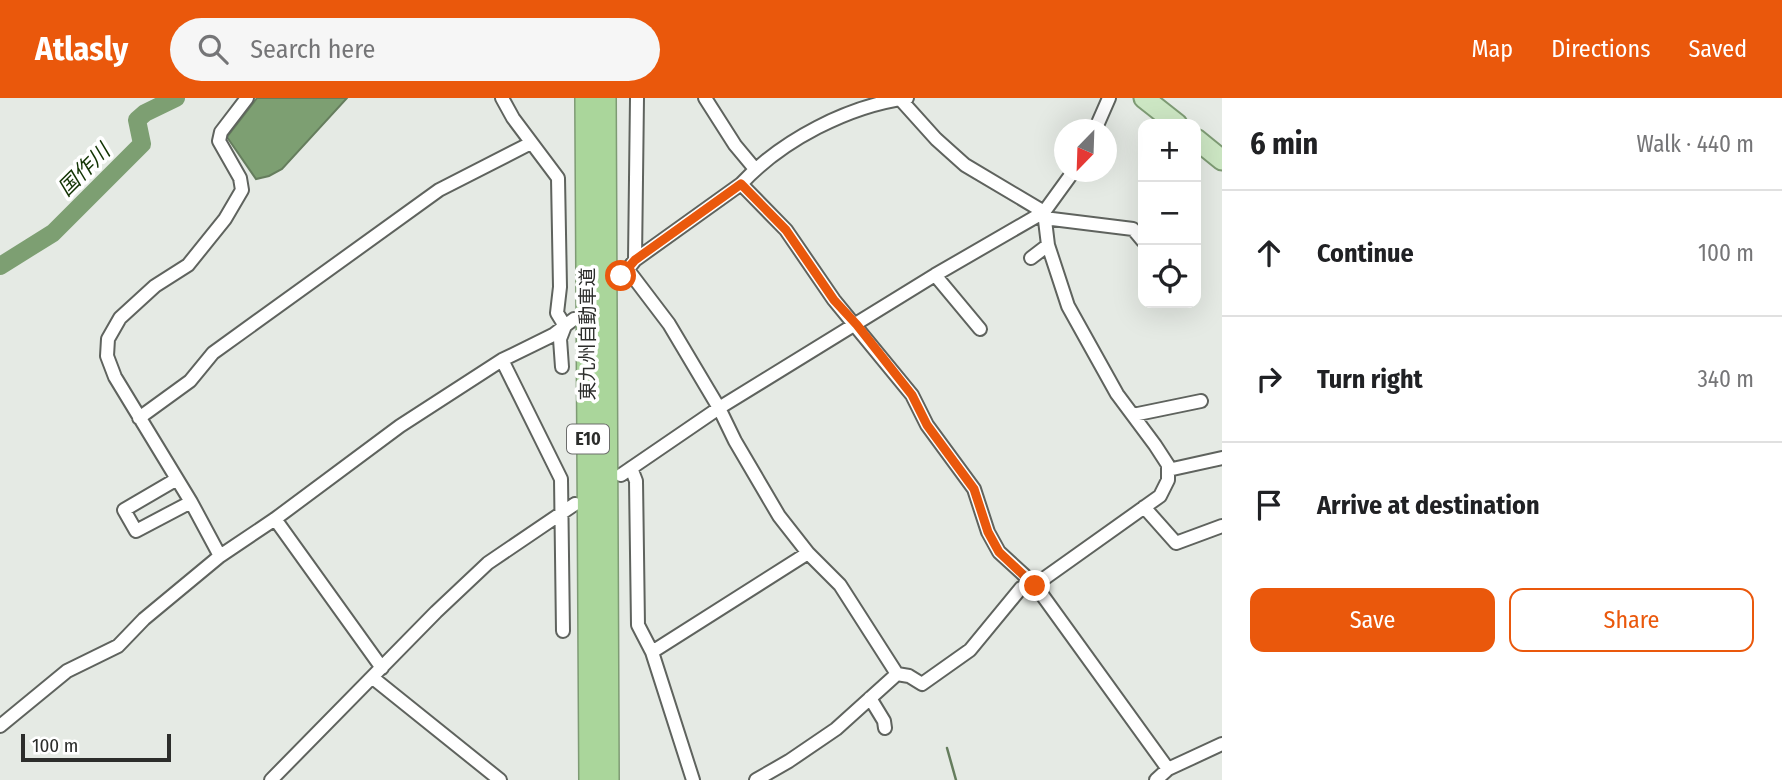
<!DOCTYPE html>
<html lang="en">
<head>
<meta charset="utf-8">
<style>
	:root { --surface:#fff; --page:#f6f6f6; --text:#202124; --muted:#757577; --line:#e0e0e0; --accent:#ea580c }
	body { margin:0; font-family:"Fira Sans Condensed","Noto Sans JP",sans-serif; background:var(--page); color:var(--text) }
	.controls { position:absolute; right:21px; top:21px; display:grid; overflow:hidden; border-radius:14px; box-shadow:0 7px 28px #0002 }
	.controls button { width:63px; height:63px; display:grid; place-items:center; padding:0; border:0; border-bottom:2px solid var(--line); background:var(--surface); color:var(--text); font:35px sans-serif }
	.compass { position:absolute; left:1054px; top:21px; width:63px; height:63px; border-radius:50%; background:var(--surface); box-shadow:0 7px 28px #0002; rotate:203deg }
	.scale { position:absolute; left:21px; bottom:18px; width:150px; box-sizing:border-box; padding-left:7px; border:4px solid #2c2d2b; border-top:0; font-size:19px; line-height:24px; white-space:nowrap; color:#2c2d2b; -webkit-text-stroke:5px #fff; paint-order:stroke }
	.stop { position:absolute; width:21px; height:21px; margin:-16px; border:5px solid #ea580c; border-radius:50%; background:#fff }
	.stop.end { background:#ea580c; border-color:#fff; box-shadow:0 2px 7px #0008 }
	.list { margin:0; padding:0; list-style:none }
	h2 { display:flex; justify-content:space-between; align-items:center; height:91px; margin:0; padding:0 28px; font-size:30px }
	h2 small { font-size:23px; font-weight:400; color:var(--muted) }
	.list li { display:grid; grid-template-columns:46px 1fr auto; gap:21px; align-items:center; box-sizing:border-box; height:126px; padding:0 28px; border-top:2px solid var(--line) }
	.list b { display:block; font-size:26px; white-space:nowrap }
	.list em { font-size:23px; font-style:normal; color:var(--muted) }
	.actions { display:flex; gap:14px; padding:21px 28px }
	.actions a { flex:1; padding:16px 0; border:2px solid var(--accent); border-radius:14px; text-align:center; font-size:24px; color:var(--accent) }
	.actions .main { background:var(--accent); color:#fff }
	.icon { flex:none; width:38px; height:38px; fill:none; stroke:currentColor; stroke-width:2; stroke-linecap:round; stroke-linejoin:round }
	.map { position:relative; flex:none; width:1222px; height:682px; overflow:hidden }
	header { display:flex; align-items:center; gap:42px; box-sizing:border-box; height:98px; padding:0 35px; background:var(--accent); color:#fff }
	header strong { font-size:33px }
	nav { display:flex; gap:38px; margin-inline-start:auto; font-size:24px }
	.search { width:490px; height:63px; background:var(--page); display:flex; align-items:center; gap:18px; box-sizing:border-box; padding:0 24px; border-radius:38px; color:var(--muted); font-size:26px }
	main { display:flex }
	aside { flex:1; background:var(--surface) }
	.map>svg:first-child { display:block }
</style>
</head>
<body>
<header>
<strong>Atlasly</strong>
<div class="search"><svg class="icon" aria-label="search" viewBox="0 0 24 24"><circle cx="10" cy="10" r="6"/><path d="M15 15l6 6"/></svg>Search here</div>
<nav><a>Map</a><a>Directions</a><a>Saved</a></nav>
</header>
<main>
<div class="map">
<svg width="1222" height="682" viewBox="0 0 1222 682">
	<rect width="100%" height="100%" fill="#e5eae4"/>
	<!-- water -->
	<path fill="#7d9f72" stroke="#657d5d" stroke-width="2" d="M 257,0 L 347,0 L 282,71 L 269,78 L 256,81 L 227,39 Z"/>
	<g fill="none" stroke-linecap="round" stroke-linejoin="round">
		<!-- stream -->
		<path stroke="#657d5d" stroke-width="2.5" d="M 947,650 L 956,682"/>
		<!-- river -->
		<path stroke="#7d9f72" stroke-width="18" d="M 0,168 L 53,135 L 142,46 L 137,22 L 145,15 L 176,0"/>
		<!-- street casing -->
		<g stroke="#5f635e" stroke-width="16">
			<path id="street" d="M 502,0 L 513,20 L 558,80 L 560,189 L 557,215 L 565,228 L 560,241 L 562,269
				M 705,0 L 735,47 L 755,71
				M 1095,32 L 1109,0
				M 741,86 L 786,132 L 834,202 L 912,297 L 927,327 L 974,391 L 988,434 L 999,454 L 1035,487 L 1168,671
				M 1044,120 L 1133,131 L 1143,143
				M 1031,160 L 1048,147
				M 635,162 L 637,0
				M 628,172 L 669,226 L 719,310 L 735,343 L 779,418 L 808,455 L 840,487 L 897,576 L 909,578 L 922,586 L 970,552 L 1021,490 L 1035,487 L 1160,398 L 1168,382 L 1168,367 L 1155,347 L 1117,296 L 1068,208 L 1048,147 L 1044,114 L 965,67 L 936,41 L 900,1
				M 624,176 L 635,162 L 741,86 C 782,42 848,8 907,0
				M 935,177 L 980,231
				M 502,262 L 561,381 L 563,533
				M 1133,317 L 1201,303
				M 139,320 L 190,283 L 213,255 L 439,92 L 531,45
				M 631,370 L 636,383 L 638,527 L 652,554 L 693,682
				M 1168,372 L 1222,360
				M 621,377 L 719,310 L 935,177 L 1044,114 L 1073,74
				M 177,381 L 124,412 L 136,433 L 191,404
				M 1144,409 L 1176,445 L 1222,428
				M 275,421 L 382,570
				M 220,458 L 191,404 L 115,279 L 107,258 L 108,241 L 120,220 L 155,188 L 188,167 L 225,121 L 242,92 L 240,80 L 219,43 L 221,34 L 247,0
				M 652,554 L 808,455
				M 373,580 L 500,682
				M 870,600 L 884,623 L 885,630
				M 0,628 L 67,573 L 118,548 L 144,521 L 220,458 L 275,421 L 400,328 L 502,262 L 553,237 L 574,221
				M 271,682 L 436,514 L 488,465 L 575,406
				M 756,682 L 789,663 L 836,631 L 897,576
				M 1156,682 L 1168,671 L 1222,646"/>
		</g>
		<!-- primary casing -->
		<g stroke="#7e9b74" stroke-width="23">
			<path id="primary" d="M 1144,0 L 1177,26
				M 1196,41 L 1222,62"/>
		</g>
		<!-- highway casing -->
		<g stroke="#7e9b74" stroke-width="24">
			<path id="highway" d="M 586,0 L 590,682
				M 605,0 L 608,682"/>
		</g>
		<!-- street -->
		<use href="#street" stroke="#fff" stroke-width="12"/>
		<!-- primary -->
		<use href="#primary" stroke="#cce6c3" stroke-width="19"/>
		<!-- highway -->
		<use href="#highway" stroke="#aad69b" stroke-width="21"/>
	</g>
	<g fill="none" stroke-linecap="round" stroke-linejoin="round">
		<!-- route -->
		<path stroke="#ea580c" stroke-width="9" d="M 621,178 L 635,162 L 741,86 L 786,132 L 834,202 L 857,227 L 912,297 L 927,327 L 974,391 L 988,434 L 999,454 L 1035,488"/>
	</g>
	<g text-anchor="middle" stroke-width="7" stroke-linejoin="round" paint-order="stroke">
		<!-- shield labels -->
		<rect fill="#fff" stroke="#6b6c6b" stroke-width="2" x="567" y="326.5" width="42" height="29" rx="5"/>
		<g font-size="18" font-weight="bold" fill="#2c2d2b">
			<text x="588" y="347">E10</text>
		</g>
		<!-- street labels -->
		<g font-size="19" fill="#2c2d2b" stroke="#fff">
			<text transform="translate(587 236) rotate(-90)" y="7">東九州自動車道</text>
		</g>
		<!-- water labels -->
		<g font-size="21" font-style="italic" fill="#113302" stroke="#fff">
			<text transform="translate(84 72) rotate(-45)" y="7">国作川</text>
		</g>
	</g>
</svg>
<div class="controls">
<button>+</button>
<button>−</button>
<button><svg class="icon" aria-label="locate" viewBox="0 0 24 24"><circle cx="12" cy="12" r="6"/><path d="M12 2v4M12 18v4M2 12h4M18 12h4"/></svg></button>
</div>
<svg class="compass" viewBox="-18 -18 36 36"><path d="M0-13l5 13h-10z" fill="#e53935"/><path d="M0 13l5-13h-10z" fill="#757577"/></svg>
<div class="scale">100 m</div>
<div class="stop" style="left:621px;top:178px"></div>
<div class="stop end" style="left:1035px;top:488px"></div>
</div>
<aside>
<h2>6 min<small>Walk · 440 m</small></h2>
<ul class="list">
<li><svg class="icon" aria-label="ahead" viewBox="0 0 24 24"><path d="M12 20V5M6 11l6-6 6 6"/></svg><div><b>Continue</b></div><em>100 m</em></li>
<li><svg class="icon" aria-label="right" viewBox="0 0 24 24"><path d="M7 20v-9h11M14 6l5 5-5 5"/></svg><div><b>Turn right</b></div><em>340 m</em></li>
<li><svg class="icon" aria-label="arrive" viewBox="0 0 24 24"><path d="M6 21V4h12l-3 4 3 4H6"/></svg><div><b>Arrive at destination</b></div></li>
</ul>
<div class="actions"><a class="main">Save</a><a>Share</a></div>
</aside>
</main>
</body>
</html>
